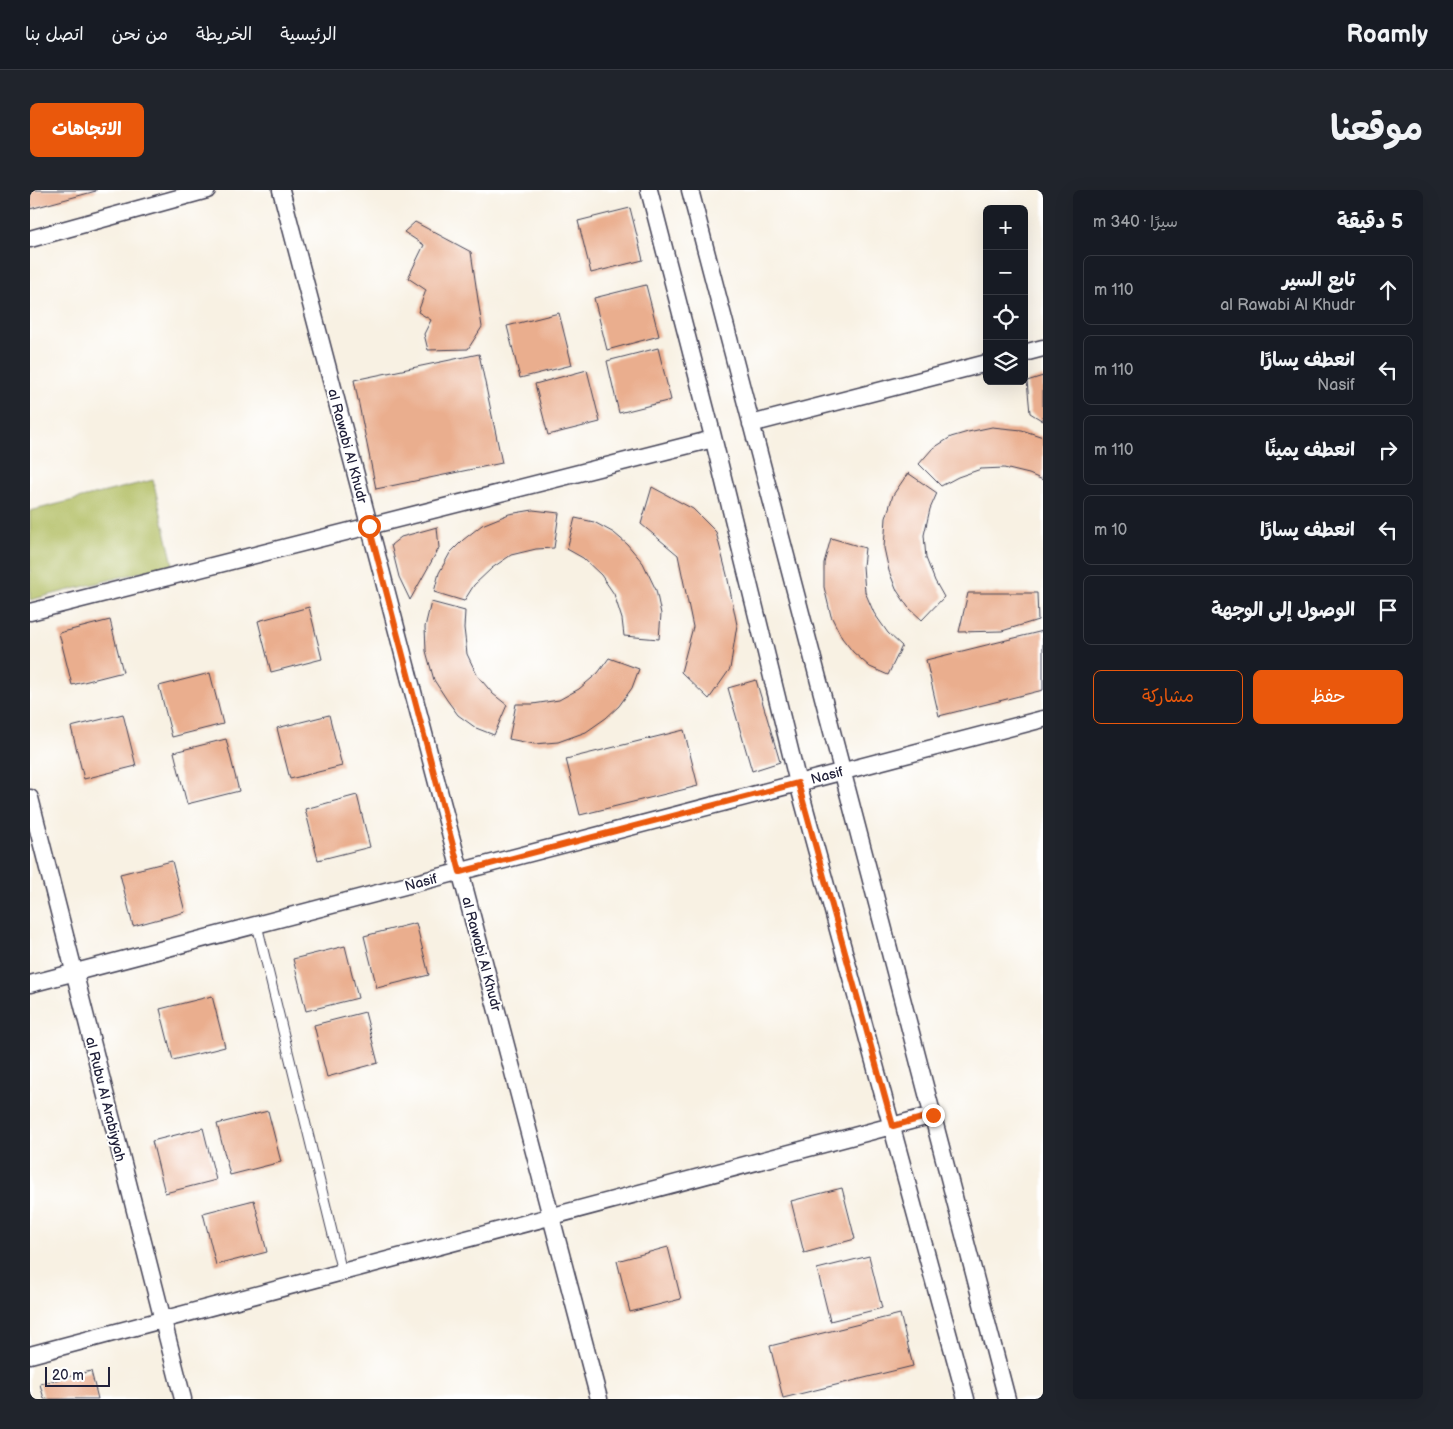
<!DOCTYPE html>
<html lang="ar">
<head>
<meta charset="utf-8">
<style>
	:root { --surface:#171b24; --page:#20242c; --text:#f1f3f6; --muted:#9ea1a6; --line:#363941; --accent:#ea580c }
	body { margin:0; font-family:"Balsamiq Sans","Playpen Sans Arabic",sans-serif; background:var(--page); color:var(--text); direction:rtl }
	.controls { position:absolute; right:15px; top:15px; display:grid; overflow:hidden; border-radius:8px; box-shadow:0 5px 20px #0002 }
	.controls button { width:45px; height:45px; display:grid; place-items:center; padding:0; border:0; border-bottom:1px solid var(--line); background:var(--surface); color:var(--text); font:25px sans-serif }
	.scale { position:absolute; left:15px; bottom:12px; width:65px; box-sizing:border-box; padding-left:5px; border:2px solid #22223b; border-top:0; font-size:14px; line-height:18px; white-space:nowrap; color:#22223b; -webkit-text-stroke:4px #fff; paint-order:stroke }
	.stop { position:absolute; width:15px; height:15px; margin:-11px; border:4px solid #ea580c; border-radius:50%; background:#fff }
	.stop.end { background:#ea580c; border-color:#fff; box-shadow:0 1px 5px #0008 }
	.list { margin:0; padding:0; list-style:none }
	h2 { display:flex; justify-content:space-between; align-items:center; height:65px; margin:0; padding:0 20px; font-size:21px }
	h2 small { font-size:16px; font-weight:400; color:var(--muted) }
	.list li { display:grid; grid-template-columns:32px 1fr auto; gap:15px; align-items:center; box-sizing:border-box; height:70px; margin:0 10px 10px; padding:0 10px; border:1px solid var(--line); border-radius:8px }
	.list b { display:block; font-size:19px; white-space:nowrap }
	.list p { margin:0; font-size:16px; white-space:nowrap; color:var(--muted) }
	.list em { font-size:16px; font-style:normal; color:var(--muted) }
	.actions { display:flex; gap:10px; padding:15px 20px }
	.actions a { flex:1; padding:11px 0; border:1px solid var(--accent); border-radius:8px; text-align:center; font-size:18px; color:var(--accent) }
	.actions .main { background:var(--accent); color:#fff }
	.icon { flex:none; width:28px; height:28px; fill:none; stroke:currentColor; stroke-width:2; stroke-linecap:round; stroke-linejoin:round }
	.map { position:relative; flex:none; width:1013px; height:1209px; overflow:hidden; direction:ltr; border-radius:8px }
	header { display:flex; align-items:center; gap:30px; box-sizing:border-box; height:70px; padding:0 25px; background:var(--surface); border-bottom:1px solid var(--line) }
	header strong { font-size:24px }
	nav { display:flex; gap:28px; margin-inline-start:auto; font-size:18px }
	.intro { display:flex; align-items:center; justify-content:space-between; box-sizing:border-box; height:120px; padding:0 30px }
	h1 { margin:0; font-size:35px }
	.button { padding:12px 22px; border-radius:8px; background:var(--accent); color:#fff; font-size:18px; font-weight:700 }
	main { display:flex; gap:30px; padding:0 30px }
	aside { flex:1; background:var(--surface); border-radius:8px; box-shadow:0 5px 20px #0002 }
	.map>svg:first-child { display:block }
</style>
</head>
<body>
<header>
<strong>Roamly</strong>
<nav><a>الرئيسية</a><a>الخريطة</a><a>من نحن</a><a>اتصل بنا</a></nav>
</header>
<div class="intro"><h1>موقعنا</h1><a class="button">الاتجاهات</a></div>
<main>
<aside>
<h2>5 دقيقة<small>سيرًا · 340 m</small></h2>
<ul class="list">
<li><svg class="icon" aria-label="ahead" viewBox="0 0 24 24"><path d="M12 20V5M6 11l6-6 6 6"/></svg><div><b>تابع السير</b><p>al Rawabi Al Khudr</p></div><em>110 m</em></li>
<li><svg class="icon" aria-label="left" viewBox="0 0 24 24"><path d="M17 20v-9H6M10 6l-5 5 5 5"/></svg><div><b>انعطف يسارًا</b><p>Nasif</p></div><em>110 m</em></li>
<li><svg class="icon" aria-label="right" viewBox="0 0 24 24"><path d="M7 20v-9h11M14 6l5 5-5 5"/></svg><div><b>انعطف يمينًا</b></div><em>110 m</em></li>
<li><svg class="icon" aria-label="left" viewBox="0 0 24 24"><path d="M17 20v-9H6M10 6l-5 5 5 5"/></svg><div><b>انعطف يسارًا</b></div><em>10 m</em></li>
<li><svg class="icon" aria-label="arrive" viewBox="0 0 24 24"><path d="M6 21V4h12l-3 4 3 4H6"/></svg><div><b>الوصول إلى الوجهة</b></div></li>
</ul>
<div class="actions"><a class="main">حفظ</a><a>مشاركة</a></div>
</aside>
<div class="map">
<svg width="1013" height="1209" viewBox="0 0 1013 1209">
	<rect width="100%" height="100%" fill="#fff"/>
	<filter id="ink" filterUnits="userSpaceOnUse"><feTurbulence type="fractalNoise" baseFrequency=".02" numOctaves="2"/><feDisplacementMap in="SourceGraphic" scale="10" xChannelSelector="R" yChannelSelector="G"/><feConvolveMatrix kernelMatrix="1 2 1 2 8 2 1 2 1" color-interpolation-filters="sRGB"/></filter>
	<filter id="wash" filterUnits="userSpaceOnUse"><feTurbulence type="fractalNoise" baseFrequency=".0096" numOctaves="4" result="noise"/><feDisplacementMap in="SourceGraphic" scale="20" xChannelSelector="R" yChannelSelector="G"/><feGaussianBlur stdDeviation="1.12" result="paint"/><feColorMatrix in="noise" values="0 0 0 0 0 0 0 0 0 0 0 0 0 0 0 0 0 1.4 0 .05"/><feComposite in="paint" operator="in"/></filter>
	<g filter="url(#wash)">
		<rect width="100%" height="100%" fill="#f8f1e3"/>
		<!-- green -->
		<path fill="#afbb5d" stroke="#686e4c" d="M 123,290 L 143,374 L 0,410 L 0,321 Z"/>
		<g id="blocks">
			<!-- building -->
			<path fill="#eaae8e" d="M 0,0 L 66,0 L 66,1 L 0,19 Z
				M 600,18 L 613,70 L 561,83 L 548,31 Z
				M 385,32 L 441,62 L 452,137 L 438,159 L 398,160 L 394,144 L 401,130 L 388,122 L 396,100 L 378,88 L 394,55 L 374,42 Z
				M 616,95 L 629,146 L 577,160 L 564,108 Z
				M 529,123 L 542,175 L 490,188 L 477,136 Z
				M 628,158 L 641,210 L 589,223 L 577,171 Z
				M 449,164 L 472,273 L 346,299 L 324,190 Z
				M 557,180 L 570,232 L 518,245 L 505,194 Z
				M 1013,186 L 1013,231 L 1000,223 L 997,191 Z
				M 962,237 L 992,240 L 1013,247 L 1013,290 L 999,284 L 974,278 L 951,279 L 928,287 L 911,296 L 889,274 L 902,259 L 921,247 L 938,242 Z
				M 878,283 L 907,303 L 900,319 L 894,345 L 896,368 L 905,391 L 914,407 L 892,430 L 878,417 L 866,399 L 859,381 L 854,358 L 856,328 L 863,305 Z
				M 622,297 L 663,319 L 686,342 L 697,385 L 707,435 L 700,479 L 679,509 L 651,482 L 663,437 L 648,365 L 611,334 Z
				M 503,320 L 529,323 L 524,358 L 506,359 L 481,365 L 462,378 L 444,395 L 434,411 L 404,402 L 409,383 L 420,363 L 433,350 L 452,335 L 479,324 Z
				M 545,328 L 564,332 L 584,343 L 597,354 L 613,373 L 626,400 L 631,424 L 629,449 L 594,446 L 592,429 L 584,404 L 571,385 L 553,368 L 537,359 Z
				M 407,337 L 409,358 L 380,410 L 369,387 L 361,355 L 371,347 Z
				M 801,348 L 835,358 L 833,376 L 835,402 L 844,423 L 858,443 L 872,456 L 858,485 L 840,477 L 823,462 L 812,448 L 801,426 L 794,397 L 794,373 Z
				M 938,403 L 1007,403 L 1008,430 L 972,441 L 929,442 Z
				M 401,412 L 435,421 L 434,438 L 437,464 L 447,485 L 463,504 L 477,515 L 464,545 L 446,538 L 428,525 L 417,510 L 404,490 L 396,461 L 395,437 Z
				M 279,417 L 292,469 L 241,482 L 228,431 Z
				M 80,430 L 93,482 L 42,495 L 29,443 Z
				M 1013,441 L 1013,500 L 909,526 L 896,470 Z
				M 579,468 L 609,479 L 602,498 L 589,516 L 576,528 L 556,542 L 528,552 L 504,554 L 479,549 L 486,514 L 503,514 L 529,510 L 549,499 L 568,483 Z
				M 180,483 L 193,534 L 142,547 L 129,496 Z
				M 726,490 L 750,572 L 722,581 L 698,498 Z
				M 93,524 L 106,576 L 54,589 L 41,537 Z
				M 299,525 L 312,576 L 260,589 L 247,538 Z
				M 654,540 L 668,596 L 550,625 L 536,569 Z
				M 196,549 L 209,601 L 157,614 L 144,562 Z
				M 327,605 L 340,657 L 288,670 L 275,619 Z
				M 142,671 L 155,722 L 103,736 L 90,684 Z
				M 386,733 L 399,785 L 347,798 L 334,746 Z
				M 315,756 L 328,808 L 276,821 L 263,769 Z
				M 182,806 L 195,857 L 143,870 L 130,819 Z
				M 335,822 L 348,873 L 297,887 L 284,835 Z
				M 238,921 L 251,972 L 200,985 L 187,934 Z
				M 173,938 L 186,990 L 135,1003 L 122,951 Z
				M 812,998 L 825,1049 L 774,1063 L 761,1011 Z
				M 224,1010 L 237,1062 L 186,1075 L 173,1023 Z
				M 638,1057 L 651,1109 L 600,1122 L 587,1071 Z
				M 839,1066 L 852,1118 L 800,1131 L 787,1079 Z
				M 870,1124 L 883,1176 L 753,1208 L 740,1156 Z
				M 61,1181 L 68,1209 L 14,1209 L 10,1194 Z"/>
		</g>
	</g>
	<g filter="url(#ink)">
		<use href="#blocks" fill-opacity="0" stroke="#424154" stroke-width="1"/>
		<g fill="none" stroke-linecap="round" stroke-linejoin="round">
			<!-- lane casing -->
			<g stroke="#424154" stroke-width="11">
				<path id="lane" d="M 227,735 L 312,1082"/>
			</g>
			<!-- street casing -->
			<g stroke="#424154" stroke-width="19">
				<path id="street" d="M 251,0 L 569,1209
					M 619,0 L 682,243 L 768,593 L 936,1209
					M 660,0 L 977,1209
					M 0,49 L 177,0
					M 994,163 L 1013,158
					M 721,234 L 957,173
					M 0,422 L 683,249
					M 0,608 L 153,1209
					M 0,794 L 1013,529
					M 0,1165 L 903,925"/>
			</g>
			<!-- lane -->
			<use href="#lane" stroke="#fff" stroke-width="9"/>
			<!-- street -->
			<use href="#street" stroke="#fff" stroke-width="16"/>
		</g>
	</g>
	<g fill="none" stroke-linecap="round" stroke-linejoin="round" filter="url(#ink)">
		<!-- route -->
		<path stroke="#ea580c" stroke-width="6" d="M 339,336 L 430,682 L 768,593 L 863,936 L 903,925"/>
	</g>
	<g text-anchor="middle" stroke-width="4" stroke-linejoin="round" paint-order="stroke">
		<!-- street labels -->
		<g font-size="14" fill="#22223b" stroke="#fff">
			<text transform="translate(318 256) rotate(75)" y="5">al Rawabi Al Khudr</text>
			<text transform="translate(797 585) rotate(-15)" y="5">Nasif</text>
			<text transform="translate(391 692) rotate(-15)" y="5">Nasif</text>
			<text transform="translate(452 764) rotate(75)" y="5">al Rawabi Al Khudr</text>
			<text transform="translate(76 909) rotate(76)" y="5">al Rubu Al Arabiyyah</text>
		</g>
	</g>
</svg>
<div class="controls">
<button>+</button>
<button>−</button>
<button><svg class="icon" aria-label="locate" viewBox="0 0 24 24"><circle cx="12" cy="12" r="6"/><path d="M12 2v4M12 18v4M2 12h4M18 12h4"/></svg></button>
<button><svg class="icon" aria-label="layers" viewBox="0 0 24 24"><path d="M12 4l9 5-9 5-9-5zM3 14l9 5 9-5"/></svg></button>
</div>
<div class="scale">20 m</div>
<div class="stop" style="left:339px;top:336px"></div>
<div class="stop end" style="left:903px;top:925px"></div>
</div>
</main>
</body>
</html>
